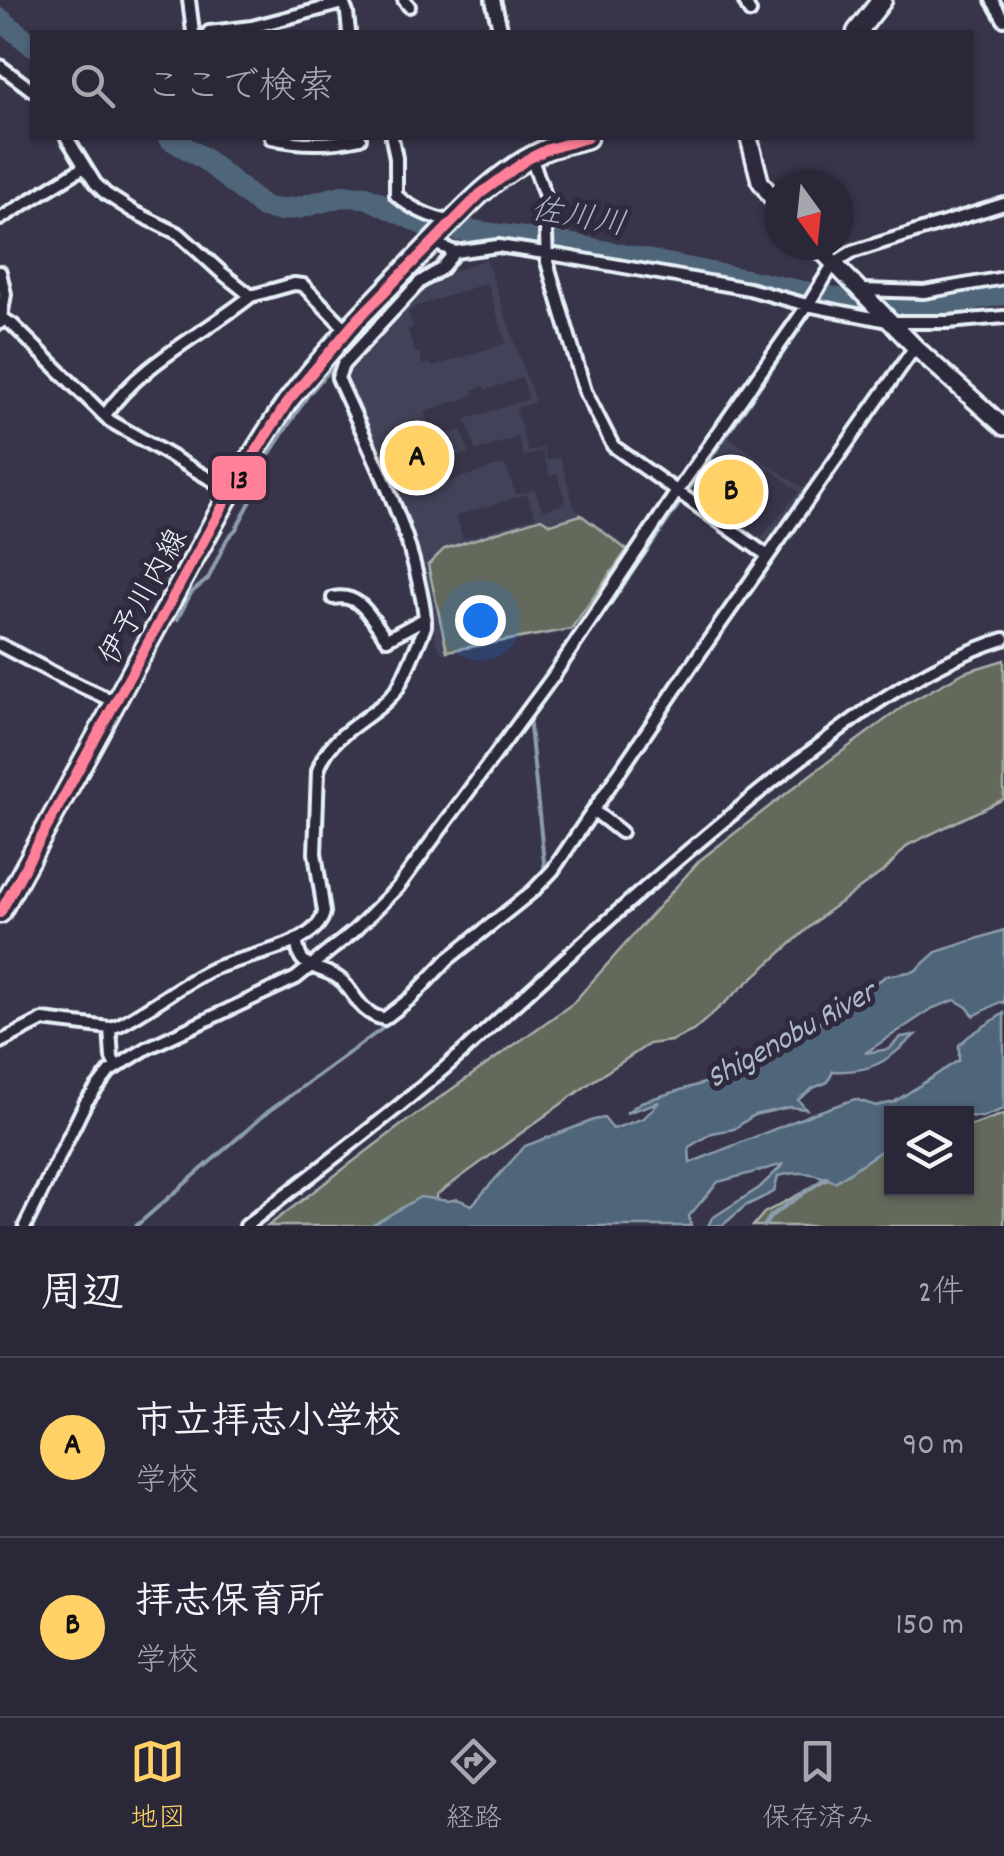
<!DOCTYPE html>
<html lang="ja">
<head>
<meta charset="utf-8">
<style>
	:root { --surface:#2a2838; --page:#323040; --text:#f1f3f6; --muted:#a5a6ae; --line:#464453; --accent:#ffd166 }
	body { margin:0; font-family:Dekko,"Klee One",sans-serif; background:var(--page); color:var(--text) }
	.controls { position:absolute; right:30px; bottom:30px; display:grid; overflow:hidden; border-radius:0px; box-shadow:0 2px 8px #0004 }
	.controls button { width:90px; height:90px; display:grid; place-items:center; padding:0; border:0; border-bottom:2px solid var(--line); background:var(--surface); color:var(--text); font:50px sans-serif }
	.compass { position:absolute; left:764px; top:170px; width:90px; height:90px; border-radius:50%; background:var(--surface); box-shadow:0 2px 8px #0004; rotate:165deg }
	.you { position:absolute; left:480px; top:620px; width:35px; height:35px; margin:-25px; border:8px solid #fff; border-radius:50%; background:#1a73e8; box-shadow:0 0 0 15px #1a73e833 }
	.badge { display:grid; place-items:center; width:65px; height:65px; border-radius:50%; background:var(--accent); color:#111; font-size:32px; font-weight:700 }
	.pin { position:absolute; translate:-50% -50%; border:5px solid #fff; box-shadow:0 2px 10px #0006 }
	.list { margin:0; padding:0; list-style:none }
	h2 { display:flex; justify-content:space-between; align-items:center; height:130px; margin:0; padding:0 40px; font-size:42px }
	h2 small { font-size:32px; font-weight:400; color:var(--muted) }
	.list li { display:grid; grid-template-columns:65px 1fr auto; gap:30px; align-items:center; box-sizing:border-box; height:180px; padding:0 40px; border-top:2px solid var(--line) }
	.list b { display:block; font-size:38px; white-space:nowrap }
	.list p { margin:0; font-size:32px; white-space:nowrap; color:var(--muted) }
	.list em { font-size:32px; font-style:normal; color:var(--muted) }
	.icon { flex:none; width:55px; height:55px; fill:none; stroke:currentColor; stroke-width:2; stroke-linecap:round; stroke-linejoin:round }
	.map { position:relative; flex:none; width:1004px; height:1226px; overflow:hidden }
	.search { position:absolute; background:var(--surface); box-shadow:0 2px 8px #0004; left:30px; right:30px; top:30px; height:110px; display:flex; align-items:center; gap:25px; box-sizing:border-box; padding:0 35px; border-radius:0px; color:var(--muted); font-size:38px }
	.sheet { height:490px; background:var(--surface) }
	nav { display:flex; justify-content:space-around; align-items:center; box-sizing:border-box; height:140px; border-top:2px solid var(--line); background:var(--surface); font-size:28px; color:var(--muted) }
	nav a { display:grid; justify-items:center; gap:5px }
	nav .on { color:var(--accent) }
	.map>svg:first-child { display:block }
</style>
</head>
<body>
<div class="map">
<svg width="1004" height="1226" viewBox="0 0 1004 1226">
	<rect width="100%" height="100%" fill="#38354a"/>
	<filter id="ink" filterUnits="userSpaceOnUse"><feTurbulence type="fractalNoise" baseFrequency=".01" numOctaves="2"/><feDisplacementMap in="SourceGraphic" scale="20" xChannelSelector="R" yChannelSelector="G"/><feConvolveMatrix kernelMatrix="1 2 1 2 8 2 1 2 1" color-interpolation-filters="sRGB"/></filter>
	<g filter="url(#ink)">
		<!-- built -->
		<path fill="#424259" fill-rule="evenodd" d="M 486,259 L 535,402 L 516,408 L 528,452 L 543,448 L 547,460 L 560,457 L 575,508 L 632,550 L 574,631 L 444,654 L 437,646 L 421,562 L 411,531 L 361,416 L 347,373 L 354,361 L 382,328 L 427,282 ZM 487,283 L 506,343 L 432,367 L 430,363 L 423,365 L 419,352 L 415,353 L 408,330 L 413,327 L 408,312 L 414,309 L 414,307 ZM 522,378 L 529,399 L 466,419 L 476,451 L 518,437 L 524,456 L 542,451 L 550,476 L 557,474 L 566,503 L 542,511 L 535,489 L 516,495 L 505,464 L 433,486 L 427,466 L 469,453 L 461,430 L 448,434 L 446,428 L 430,433 L 424,412 L 474,395 L 473,390 L 484,386 L 486,390 ZM 527,494 L 535,517 L 463,539 L 456,516 ZM 581,515 L 447,650 L 446,650 L 428,565 Z
			M 729,437 L 807,491 L 768,548 L 690,494 ZM 772,470 L 799,492 L 760,539 L 721,506 L 732,494 L 756,514 L 773,494 L 761,483 Z"/>
		<!-- green -->
		<path fill="#646a5c" stroke="#a6aeaa" stroke-width="2.5" d="M 581,515 L 627,550 L 571,629 L 447,651 L 428,565 L 444,549 L 541,518 L 551,524 Z
			M 1004,660 L 1004,799 L 908,845 L 885,870 L 823,915 L 693,1031 L 671,1041 L 649,1044 L 590,1083 L 436,1195 L 437,1226 L 268,1226 L 404,1123 L 572,1004 L 700,860 L 810,775 L 908,703 L 965,672 Z
			M 1004,1114 L 1004,1226 L 753,1226 L 764,1213 L 891,1145 L 892,1188 L 966,1188 L 967,1127 Z"/>
		<!-- water -->
		<path fill="#4f657a" stroke="#8c9dac" stroke-width="2.5" d="M 1004,930 L 1004,1003 L 1000,1002 L 974,1016 L 967,1007 L 955,1000 L 933,1008 L 865,1053 L 889,1049 L 901,1037 L 915,1035 C 887,1061 873,1073 833,1071 L 828,1082 L 813,1088 L 798,1100 L 806,1109 L 790,1107 L 754,1115 L 734,1129 L 712,1133 L 689,1147 L 690,1163 L 812,1114 L 855,1099 L 876,1106 L 894,1102 L 959,1060 L 959,1045 L 969,1036 L 1004,1013 L 1004,1109 L 982,1117 L 967,1116 L 966,1114 L 892,1114 L 891,1144 L 835,1182 C 815,1173 799,1170 778,1176 L 774,1192 L 745,1206 L 723,1225 L 708,1226 L 712,1218 L 759,1188 L 784,1164 L 718,1182 L 689,1216 L 691,1226 L 371,1226 L 420,1197 L 448,1201 L 457,1199 L 472,1205 L 525,1146 L 594,1120 L 604,1118 L 613,1129 L 644,1118 L 659,1102 L 626,1113 L 641,1102 L 754,1068 L 886,976 L 915,971 L 936,952 Z"/>
		<g fill="none" stroke-linecap="round" stroke-linejoin="round">
			<!-- stream -->
			<path stroke="#8c9dac" stroke-width="4" d="M 457,239 L 464,231
				M 821,301 L 824,296
				M 792,306 L 793,310
				M 362,336 L 417,276
				M 177,620 L 191,593 L 208,579 L 227,539 L 236,529 L 262,480 L 261,467 L 308,395 L 340,358
				M 545,872 L 529,717 L 598,622 L 812,311
				M 136,1226 L 269,1111 L 401,1015 L 424,992
				M 764,1226 L 771,1216 L 827,1177"/>
			<!-- river -->
			<path stroke="#4f657a" stroke-width="22" d="M 0,19 L 32,45
				M 169,138 L 203,158 L 263,207 L 278,210 L 297,208 L 342,196 L 366,197 L 425,225 L 563,243 L 839,299 L 897,305 L 942,304 L 1004,294"/>
			<!-- minor casing -->
			<g stroke="#e8f1f8" stroke-width="18">
				<path id="minor" d="M 189,0 L 193,32
					M 342,0 L 347,13 L 349,32
					M 404,0 L 409,6
					M 744,0 L 750,12
					M 992,0 L 1004,20
					M 209,32 L 252,27 L 343,3 L 345,0
					M 0,66 L 32,90
					M 67,138 L 95,183 L 106,194 L 134,212 L 179,234 L 222,273 L 251,296 L 294,284 L 303,285 L 348,331
					M 271,138 C 301,145 329,145 360,138
					M 392,138 L 396,158 L 396,195 C 410,208 431,218 450,221
					M 531,157 L 549,207 L 546,233 L 547,262 L 585,391 L 613,446 L 768,556
					M 0,219 L 84,167
					M 432,242 L 455,252 L 498,246 L 545,253 L 749,289 L 807,305 L 893,322 L 948,322 L 1004,317
					M 0,272 L 5,294 L 0,323
					M 861,290 L 924,292 L 1004,278
					M 2,318 L 13,325 L 110,421 L 231,491
					M 105,415 C 142,362 201,336 251,296
					M 333,598 C 362,592 371,620 387,639 L 424,619
					M 0,645 L 55,674 L 115,702
					M 593,810 L 621,832
					M 296,940 C 298,948 298,957 305,962 C 316,971 330,970 342,981 C 357,997 361,1014 384,1019 L 411,998 L 448,959 L 533,891 L 553,870 L 702,650 L 915,347
					M 110,1028 L 112,1058 L 116,1066
					M 0,1042 L 43,1020 L 110,1028 L 119,1025 C 150,1009 177,987 208,971 C 237,956 317,948 324,912 L 315,853 L 318,771 C 329,731 374,720 397,689 C 401,683 424,631 425,626 C 426,611 421,594 418,580 C 402,509 367,444 338,378 L 343,365 L 420,282 L 441,269 L 455,252
					M 25,1226 L 86,1102 L 110,1071 L 147,1048 L 296,978 L 354,931 L 398,887 L 554,675 L 678,490 L 811,300 L 834,263 L 852,252 L 1004,204
					M 246,1226 C 327,1162 411,1101 487,1030 C 580,944 674,860 773,781 C 844,725 916,667 1004,639"/>
			</g>
			<!-- tertiary casing -->
			<g stroke="#e8f1f8" stroke-width="20">
				<path id="tertiary" d="M 493,0 L 501,32"/>
			</g>
			<!-- secondary casing -->
			<g stroke="#e8f1f8" stroke-width="22">
				<path id="secondary" d="M 749,138 L 760,181 L 779,208
					M 816,245 L 915,347 L 1004,427"/>
			</g>
			<!-- primary casing -->
			<g stroke="#e8f1f8" stroke-width="25">
				<path id="primary" d="M 857,32 L 882,0
					M 0,913 L 231,491 C 249,461 267,430 288,401 C 329,346 379,297 426,248 C 461,212 496,172 543,151 C 557,145 573,142 587,138"/>
			</g>
			<!-- minor -->
			<use href="#minor" stroke="#2f2a3d" stroke-width="10"/>
			<!-- tertiary -->
			<use href="#tertiary" stroke="#2f2a3d" stroke-width="12"/>
			<!-- secondary -->
			<use href="#secondary" stroke="#2f2a3d" stroke-width="15"/>
			<!-- primary -->
			<use href="#primary" stroke="#2f2a3d" stroke-width="18"/>
			<!-- bus-1 casing -->
			<g stroke="#2f2a3d" stroke-width="18">
				<path id="bus-1" d="M 0,913 L 231,491 L 288,401 L 355,322 L 480,194 L 526,160 L 548,149 L 587,138"/>
			</g>
			<!-- bus-1 -->
			<use href="#bus-1" stroke="#ff8098" stroke-width="10"/>
		</g>
	</g>
	<g text-anchor="middle" stroke-width="10" stroke-linejoin="round" paint-order="stroke">
		<!-- street labels -->
		<g font-size="30" fill="#e8f1f8" stroke="#2f2a3d">
			<text transform="translate(142 596) rotate(-61)" y="10">伊予川内線</text>
		</g>
		<!-- water labels -->
		<g font-size="32" font-style="italic" fill="#abb9c6" stroke="#2f2a3d">
			<text transform="translate(579 215) rotate(10)" y="11">佐川川</text>
			<text transform="translate(790 1033) rotate(-29)" y="11">Shigenobu River</text>
		</g>
	</g>
	<rect stroke="#2f2a3d" stroke-width="4" x="210" y="454" width="58" height="48" rx="10" fill="#ff8098"/>
	<g font-size="28" text-anchor="middle" font-weight="bold" fill="#111">
		<text x="239" y="488">13</text>
	</g>
</svg>
<div class="controls">
<button><svg class="icon" aria-label="layers" viewBox="0 0 24 24"><path d="M12 4l9 5-9 5-9-5zM3 14l9 5 9-5"/></svg></button>
</div>
<svg class="compass" viewBox="-18 -18 36 36"><path d="M0-13l5 13h-10z" fill="#e53935"/><path d="M0 13l5-13h-10z" fill="#a5a6ae"/></svg>
<div class="you"></div>
<div class="pin badge" style="left:417px;top:458px">A</div>
<div class="pin badge" style="left:731px;top:492px">B</div>
<div class="search"><svg class="icon" aria-label="search" viewBox="0 0 24 24"><circle cx="10" cy="10" r="6"/><path d="M15 15l6 6"/></svg>ここで検索</div>
</div>
<section class="sheet">
<h2>周辺<small>2件</small></h2>
<ul class="list">
<li><span class="badge">A</span><div><b>市立拝志小学校</b><p>学校</p></div><em>90 m</em></li>
<li><span class="badge">B</span><div><b>拝志保育所</b><p>学校</p></div><em>150 m</em></li>
</ul>
</section>
<nav>
<a class="on"><svg class="icon" aria-label="map" viewBox="0 0 24 24"><path d="M3 6l6-2 6 2 6-2v14l-6 2-6-2-6 2zM9 4v14M15 6v14"/></svg>地図</a>
<a><svg class="icon" aria-label="directions" viewBox="0 0 24 24"><path d="M12 3l9 9-9 9-9-9zM9 14v-3h6M13 9l2 2-2 2"/></svg>経路</a>
<a><svg class="icon" aria-label="saved" viewBox="0 0 24 24"><path d="M7 4h10v16l-5-4-5 4z"/></svg>保存済み</a>
</nav>
</body>
</html>
